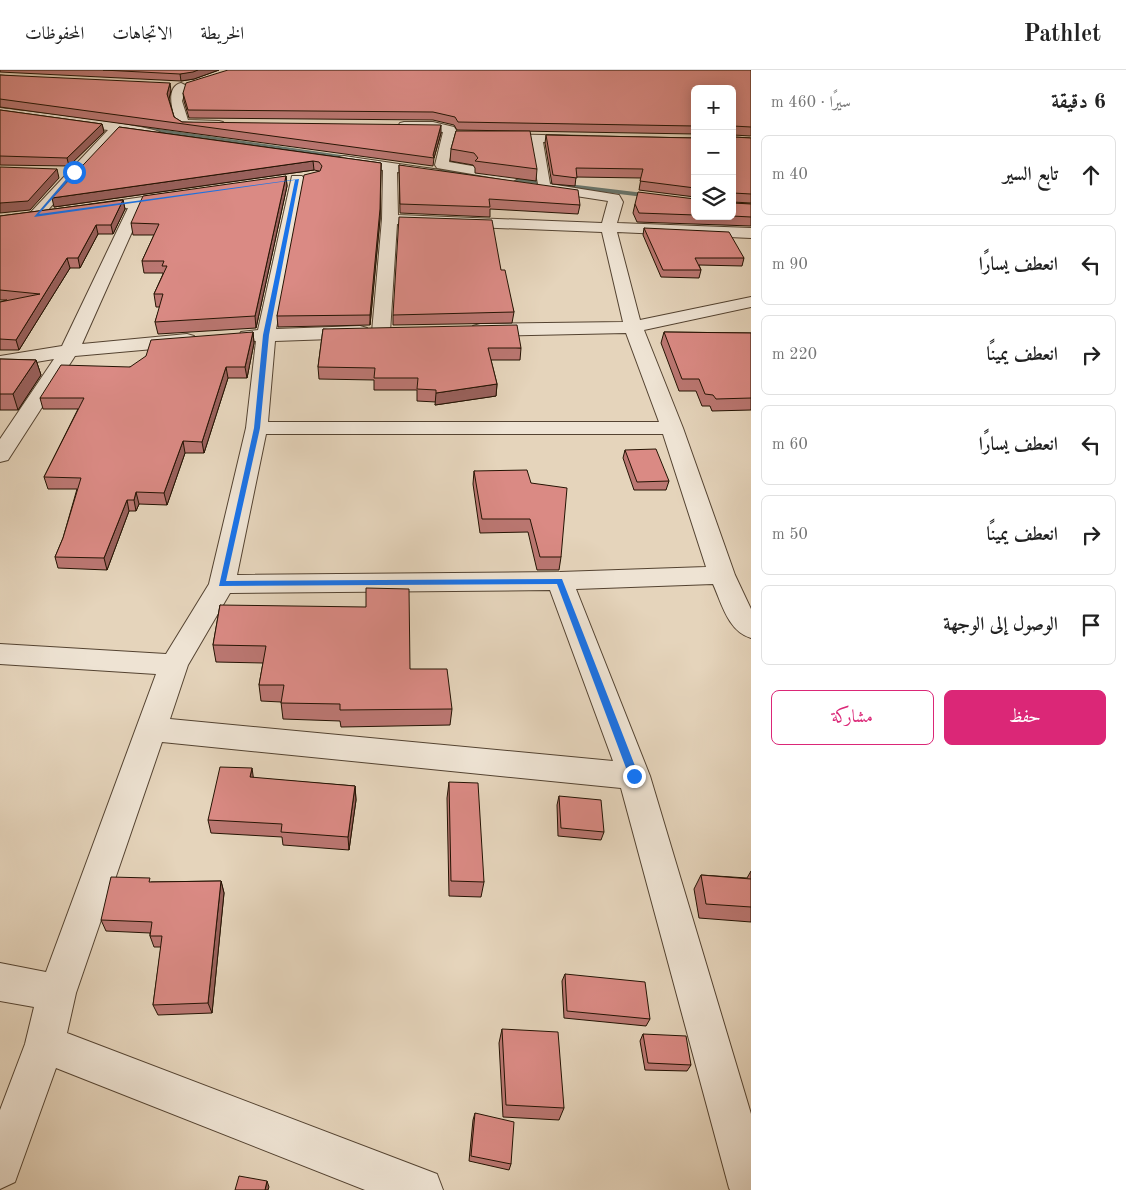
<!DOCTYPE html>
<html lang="ar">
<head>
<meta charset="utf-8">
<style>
	:root { --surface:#fff; --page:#f6f6f6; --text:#222; --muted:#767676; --line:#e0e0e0; --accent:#db2777 }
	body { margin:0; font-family:"Old Standard TT",Amiri,serif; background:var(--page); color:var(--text); direction:rtl }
	.controls { position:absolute; right:15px; top:15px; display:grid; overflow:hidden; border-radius:8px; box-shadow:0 2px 12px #0003 }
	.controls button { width:45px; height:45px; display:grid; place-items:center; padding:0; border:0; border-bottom:1px solid var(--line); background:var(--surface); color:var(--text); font:25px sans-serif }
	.stop { position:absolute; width:15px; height:15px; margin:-11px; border:4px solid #1a73e8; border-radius:50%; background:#fff }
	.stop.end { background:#1a73e8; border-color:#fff; box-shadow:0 1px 5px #0008 }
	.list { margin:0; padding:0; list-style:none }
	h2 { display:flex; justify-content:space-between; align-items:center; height:65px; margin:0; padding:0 20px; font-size:21px }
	h2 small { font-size:16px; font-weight:400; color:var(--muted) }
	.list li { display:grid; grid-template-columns:32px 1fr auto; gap:15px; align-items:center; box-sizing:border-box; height:80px; margin:0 10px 10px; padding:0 10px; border:1px solid var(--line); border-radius:8px }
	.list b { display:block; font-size:19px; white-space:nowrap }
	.list em { font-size:16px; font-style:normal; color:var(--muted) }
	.actions { display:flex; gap:10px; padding:15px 20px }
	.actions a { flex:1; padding:11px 0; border:1px solid var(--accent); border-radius:8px; text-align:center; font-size:18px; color:var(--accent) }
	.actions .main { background:var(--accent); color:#fff }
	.icon { flex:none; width:28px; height:28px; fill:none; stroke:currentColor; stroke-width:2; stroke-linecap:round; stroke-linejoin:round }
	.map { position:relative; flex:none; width:751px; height:1120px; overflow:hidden; direction:ltr }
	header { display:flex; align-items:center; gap:30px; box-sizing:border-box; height:70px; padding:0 25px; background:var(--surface); border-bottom:1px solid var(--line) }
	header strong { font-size:24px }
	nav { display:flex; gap:28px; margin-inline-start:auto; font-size:18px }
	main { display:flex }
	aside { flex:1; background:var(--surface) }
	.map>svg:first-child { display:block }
</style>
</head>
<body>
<header>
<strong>Pathlet</strong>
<nav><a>الخريطة</a><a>الاتجاهات</a><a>المحفوظات</a></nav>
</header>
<main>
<aside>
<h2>6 دقيقة<small>سيرًا · 460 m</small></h2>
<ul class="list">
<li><svg class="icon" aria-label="ahead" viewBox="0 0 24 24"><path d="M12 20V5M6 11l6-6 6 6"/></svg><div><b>تابع السير</b></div><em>40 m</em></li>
<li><svg class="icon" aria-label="left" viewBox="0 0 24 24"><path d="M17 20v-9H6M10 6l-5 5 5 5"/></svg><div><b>انعطف يسارًا</b></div><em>90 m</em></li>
<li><svg class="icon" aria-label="right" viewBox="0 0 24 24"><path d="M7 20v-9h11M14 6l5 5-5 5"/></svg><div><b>انعطف يمينًا</b></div><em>220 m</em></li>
<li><svg class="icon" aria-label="left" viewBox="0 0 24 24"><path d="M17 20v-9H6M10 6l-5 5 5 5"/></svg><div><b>انعطف يسارًا</b></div><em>60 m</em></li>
<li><svg class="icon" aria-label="right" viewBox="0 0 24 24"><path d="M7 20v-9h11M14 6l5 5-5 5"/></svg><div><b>انعطف يمينًا</b></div><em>50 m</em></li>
<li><svg class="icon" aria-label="arrive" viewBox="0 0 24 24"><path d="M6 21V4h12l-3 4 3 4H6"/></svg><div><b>الوصول إلى الوجهة</b></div></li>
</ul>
<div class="actions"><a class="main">حفظ</a><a>مشاركة</a></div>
</aside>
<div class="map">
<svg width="751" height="1120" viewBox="0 0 751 1120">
	<rect width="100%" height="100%" fill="#e5d4bb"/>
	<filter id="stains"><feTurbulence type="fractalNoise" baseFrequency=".004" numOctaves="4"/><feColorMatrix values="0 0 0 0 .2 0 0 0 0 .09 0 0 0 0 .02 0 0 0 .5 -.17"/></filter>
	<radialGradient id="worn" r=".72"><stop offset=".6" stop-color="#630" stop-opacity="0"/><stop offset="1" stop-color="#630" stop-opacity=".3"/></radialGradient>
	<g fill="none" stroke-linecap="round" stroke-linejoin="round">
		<!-- stream -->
		<path fill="#68766d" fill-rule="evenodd" d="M 138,56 L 355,87 L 358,89 L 355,91 L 136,59 Z
			M 425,97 L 652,124 L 655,126 L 652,128 L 423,100 Z"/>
		<!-- minor casing -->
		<g stroke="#544331" stroke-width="2">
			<path id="minor" d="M 181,13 L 187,16 L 182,31 L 188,50 L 219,51 L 223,52 L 225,55 L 223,58 L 179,57 C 173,46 164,17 181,13 Z
				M 0,38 C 21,41 154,55 161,63 L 155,67 L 121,62 L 79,105 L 40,149 L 35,151 L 27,146 L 30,143 L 108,60 L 0,46 Z
				M 404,52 L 433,52 L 454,57 L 456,60 L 449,92 L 513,103 L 520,107 L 513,111 L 437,98 L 435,95 L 443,62 L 400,59 L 398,56 L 400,53 Z
				M 494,64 L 587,66 L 589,69 L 587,72 L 583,73 L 543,72 L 550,114 L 619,125 L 623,132 L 617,153 L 751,158 L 751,168 L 617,162 L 640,250 L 751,227 L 751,237 L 644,260 L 683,358 L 735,505 L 751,539 L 751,568 C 728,561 722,534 713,514 L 576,519 L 650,706 L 751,1044 L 751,1120 L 730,1120 L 729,1118 L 621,718 L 162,672 L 76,923 L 67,963 L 437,1104 L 443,1120 L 365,1120 L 56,998 L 15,1112 L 0,1119 L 0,1040 L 25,974 L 34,937 L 0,931 L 0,893 L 46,902 L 156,604 L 0,594 L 0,574 L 166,584 L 209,514 L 246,358 L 256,271 L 241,270 L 239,266 L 241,262 L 258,260 L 292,106 L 302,106 L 304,109 L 276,259 L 360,256 L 367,258 L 369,262 L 367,266 L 360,268 L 275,271 L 268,352 L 659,352 L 626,263 L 480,266 L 473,264 L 471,260 L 473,256 L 480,254 L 623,252 L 602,162 L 397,154 L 390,262 L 388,266 L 374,266 L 372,262 L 382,149 L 383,100 L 339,93 L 337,90 L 339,87 L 344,86 L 440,100 L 442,103 L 435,107 L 397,102 L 398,145 L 602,153 L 608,131 L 537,120 L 535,117 L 538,114 L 530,72 L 490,71 L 488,68 L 490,65 ZM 266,364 L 663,364 L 706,497 L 560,502 L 237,505 ZM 550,520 L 613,691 L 170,649 L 188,595 L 230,523 Z
				M 178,122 L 185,126 L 183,129 L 144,135 L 82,274 L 187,264 L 194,266 L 196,270 L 194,274 L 187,276 L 75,286 L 8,390 L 0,392 L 0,369 L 54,289 L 0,298 L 0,286 L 62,276 L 128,138 L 87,143 L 80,139 L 87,135 Z"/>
		</g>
		<!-- minor -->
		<use href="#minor" fill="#eee3d3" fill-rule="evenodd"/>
	</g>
	<!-- wall -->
	<path fill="#bb7772" stroke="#241303" d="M 0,0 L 219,0 L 194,9 L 181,11 L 0,2 Z
		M 751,0 L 751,66 L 733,65 L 733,67 L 751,68 L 751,133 L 733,132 L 733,133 L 751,134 L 751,156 L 637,152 L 633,143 L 635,134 L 695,129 L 695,146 L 732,146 L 695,19 L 695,64 L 457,60 L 454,55 L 433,50 L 189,48 L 184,31 L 183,23 Z
		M 0,5 L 171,21 L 169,29 L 174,47 L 182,52 L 441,63 L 434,88 L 433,96 L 0,37 Z
		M 0,40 L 102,54 L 104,62 L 69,96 L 0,95 Z
		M 119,57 L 381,93 L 380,149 L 370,255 L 278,257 L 277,246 L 319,101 L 314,100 L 54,137 Z
		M 456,61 L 537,99 L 536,111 L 475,103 L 475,98 L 473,95 L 450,91 L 451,79 Z
		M 546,65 L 695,68 L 695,127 L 639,120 L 641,108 L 576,107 L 575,116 L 552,114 L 545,73 Z
		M 399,95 L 580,135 L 578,144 L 490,139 L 490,147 L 400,143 Z
		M 286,106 L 287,116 L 256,258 L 158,264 L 155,252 L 160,237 L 156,237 L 154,224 L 163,204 L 163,203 L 144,203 L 142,191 L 154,165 L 133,165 L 131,153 Z
		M 123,130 L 125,139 L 113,164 L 98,164 L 80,198 L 70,198 L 19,280 L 0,280 L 0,232 L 7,230 L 0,230 L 0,146 Z
		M 644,158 L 744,188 L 742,196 L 699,195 L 701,200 L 699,208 L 661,207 L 643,165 Z
		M 501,200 L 514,242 L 512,253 L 393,255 L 393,245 Z
		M 323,259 L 521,278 L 520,290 L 491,290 L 497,314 L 496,326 L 435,335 L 436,332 L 417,331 L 417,320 L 374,320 L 374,310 L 319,309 L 318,297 Z
		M 253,262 L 254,273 L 247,308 L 228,308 L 204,383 L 185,383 L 167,435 L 139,434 L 136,441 L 129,441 L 107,500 L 58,498 L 55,487 L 63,468 L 77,419 L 48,419 L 44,407 L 78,339 L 43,339 L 40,328 L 130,297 Z
		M 664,262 L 751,263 L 751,340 L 712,341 L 710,336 L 702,336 L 696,321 L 679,321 L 661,273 Z
		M 0,289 L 36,290 L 41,305 L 18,340 L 0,340 Z
		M 625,380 L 669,411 L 666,420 L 634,420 L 623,388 Z
		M 474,401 L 531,413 L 561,487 L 559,500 L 537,500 L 528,462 L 480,463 L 473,414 Z
		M 220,535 L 410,599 L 452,639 L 450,655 L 341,657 L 340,651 L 283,649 L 281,632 L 261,631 L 259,615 L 263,593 L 216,592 L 213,575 Z
		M 253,708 L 355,716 L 356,730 L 349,780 L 283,775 L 282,767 L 211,763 L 208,750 Z
		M 449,712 L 484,812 L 481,827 L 449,826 L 447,728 Z
		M 559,726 L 604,762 L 601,770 L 558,766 L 557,735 Z
		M 751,801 L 751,852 L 699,848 L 694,819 L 701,805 L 747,808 Z
		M 221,811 L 224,823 L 212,943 L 158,945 L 153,935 L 161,877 L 154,877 L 150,866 L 150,863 L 106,861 L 101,850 L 151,812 Z
		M 565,904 L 650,949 L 646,956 L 564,948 L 562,911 Z
		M 502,959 L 564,1038 L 559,1050 L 503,1047 L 499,973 Z
		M 643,964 L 691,995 L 687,1001 L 645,1000 L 640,971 Z
		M 475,1043 L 511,1094 L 509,1100 L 469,1091 L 473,1050 Z"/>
	<!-- shaded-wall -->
	<path fill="#99615c" stroke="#241303" d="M 198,0 L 219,0 L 194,9 L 181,11 L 180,4 Z
		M 170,13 L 171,21 L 168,32 L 167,24 Z
		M 102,54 L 104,62 L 69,96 L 67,88 Z
		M 441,55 L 441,63 L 434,88 L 433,85 Z
		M 313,91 L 314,100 L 54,137 L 52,128 Z
		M 381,93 L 380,149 L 370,255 L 370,245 Z
		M 57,99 L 59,108 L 30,140 L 0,143 L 0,133 Z
		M 286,106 L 287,116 L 256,258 L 255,246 Z
		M 123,130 L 125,139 L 113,164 L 111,155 Z
		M 96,155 L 98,164 L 80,198 L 78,188 Z
		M 67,188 L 70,198 L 19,280 L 16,270 Z
		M 253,262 L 254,273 L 247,308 L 245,297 Z
		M 36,290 L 41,305 L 18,340 L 13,324 Z
		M 226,297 L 228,308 L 204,383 L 202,372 Z
		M 497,314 L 496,326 L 435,335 L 436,323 Z
		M 183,371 L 185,383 L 167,435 L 164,423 Z
		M 136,422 L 139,434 L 136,441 L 134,430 Z
		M 127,430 L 129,441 L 107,500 L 104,488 Z
		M 252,698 L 254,712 L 250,707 Z
		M 355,716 L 356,730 L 349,780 L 348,767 Z
		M 221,811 L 224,823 L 212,943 L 208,933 Z
		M 267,1111 L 269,1117 L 268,1120 L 265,1120 Z"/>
	<!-- building -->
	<path fill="#da8a84" stroke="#241303" d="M 103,0 L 198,0 L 193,2 L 180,4 Z
		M 228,0 L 751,0 L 751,57 L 733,56 L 733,67 L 751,68 L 751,124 L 733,123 L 733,133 L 751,134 L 751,147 L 732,146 L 732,19 L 695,19 L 695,56 L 458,52 L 455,47 L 433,42 L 188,40 L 183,23 L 186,13 Z
		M 0,5 L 170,13 L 167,24 L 174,47 L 182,52 L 441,55 L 433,85 L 434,88 L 0,29 Z
		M 0,40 L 102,54 L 67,88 L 0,86 Z
		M 119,57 L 381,93 L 380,139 L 370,245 L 277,246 L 304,105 L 320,101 L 322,96 L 319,92 L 313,91 L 52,128 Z
		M 456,61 L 530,61 L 537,99 L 475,91 L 478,88 L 474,83 L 451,79 Z
		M 546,65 L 695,68 L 695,118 L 640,111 L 643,99 L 576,98 L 577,108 L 553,105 Z
		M 399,95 L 578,120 L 580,135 L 489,129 L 490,137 L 400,134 Z
		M 0,97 L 57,99 L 28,131 L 0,133 Z
		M 286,106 L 255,246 L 155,252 L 163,224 L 154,224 L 167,196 L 162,196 L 164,191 L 142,191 L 159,154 L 131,153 L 143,126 Z
		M 638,122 L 695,129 L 695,145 L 639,143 L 635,134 Z
		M 123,130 L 111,155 L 96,155 L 78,188 L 67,188 L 16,270 L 0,269 L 0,232 L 40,224 L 0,220 L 0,146 Z
		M 399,147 L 492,150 L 501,200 L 505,200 L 514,242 L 393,245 Z
		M 644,158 L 729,162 L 744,188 L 695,188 L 701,200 L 663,200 Z
		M 517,255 L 521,278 L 488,278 L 497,314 L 436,323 L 436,320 L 417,319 L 418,308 L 374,308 L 375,298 L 318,297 L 323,259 Z
		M 253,262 L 245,297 L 226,297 L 202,372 L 183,371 L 164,423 L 136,422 L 134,430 L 127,430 L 104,488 L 55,487 L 63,468 L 81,408 L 44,407 L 84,328 L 40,328 L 61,295 L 130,297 L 146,286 L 151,270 Z
		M 664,262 L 751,263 L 751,328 L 716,329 L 713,325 L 705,324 L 699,309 L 682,309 Z
		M 0,289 L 36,290 L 13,324 L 0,324 Z
		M 656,379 L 669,411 L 637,412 L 625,380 Z
		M 527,400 L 531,413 L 567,418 L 561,487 L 540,487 L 530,449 L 482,449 L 474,401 Z
		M 366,518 L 409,519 L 410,599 L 447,599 L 452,639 L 340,640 L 340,634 L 281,633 L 284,615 L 259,615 L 266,576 L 213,575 L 220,535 L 366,537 Z
		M 220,697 L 252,698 L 250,707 L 355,716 L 348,767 L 281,762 L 282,754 L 208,750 Z
		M 449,712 L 478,713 L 484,812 L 451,811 Z
		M 559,726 L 601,730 L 604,762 L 561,758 Z
		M 701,805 L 751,809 L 751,837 L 706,834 Z
		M 111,807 L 150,808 L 149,812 L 221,811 L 208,933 L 153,935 L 162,866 L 150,866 L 152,852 L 101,850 Z
		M 565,904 L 645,912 L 650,949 L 567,941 Z
		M 502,959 L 558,962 L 564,1038 L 506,1035 Z
		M 643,964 L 686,966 L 691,995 L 648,993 Z
		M 475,1043 L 514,1052 L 511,1094 L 471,1086 Z
		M 239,1106 L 267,1111 L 265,1120 L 235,1120 Z"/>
	<!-- route -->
	<path fill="#1a73e8" d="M 74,100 L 76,102 L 39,144 L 299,109 L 269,265 L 260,358 L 226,511 L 562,509 L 639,706 L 637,708 L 634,709 L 629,706 L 557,514 L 219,516 L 254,358 L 263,265 L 295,110 L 34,147 Z"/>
	<rect width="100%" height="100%" filter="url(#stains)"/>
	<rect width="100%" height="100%" fill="url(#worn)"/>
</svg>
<div class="controls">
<button>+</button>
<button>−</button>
<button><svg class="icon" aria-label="layers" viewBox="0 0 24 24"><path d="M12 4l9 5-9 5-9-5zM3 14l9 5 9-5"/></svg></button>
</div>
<div class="stop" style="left:74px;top:102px"></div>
<div class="stop end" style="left:634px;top:706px"></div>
</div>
</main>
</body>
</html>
